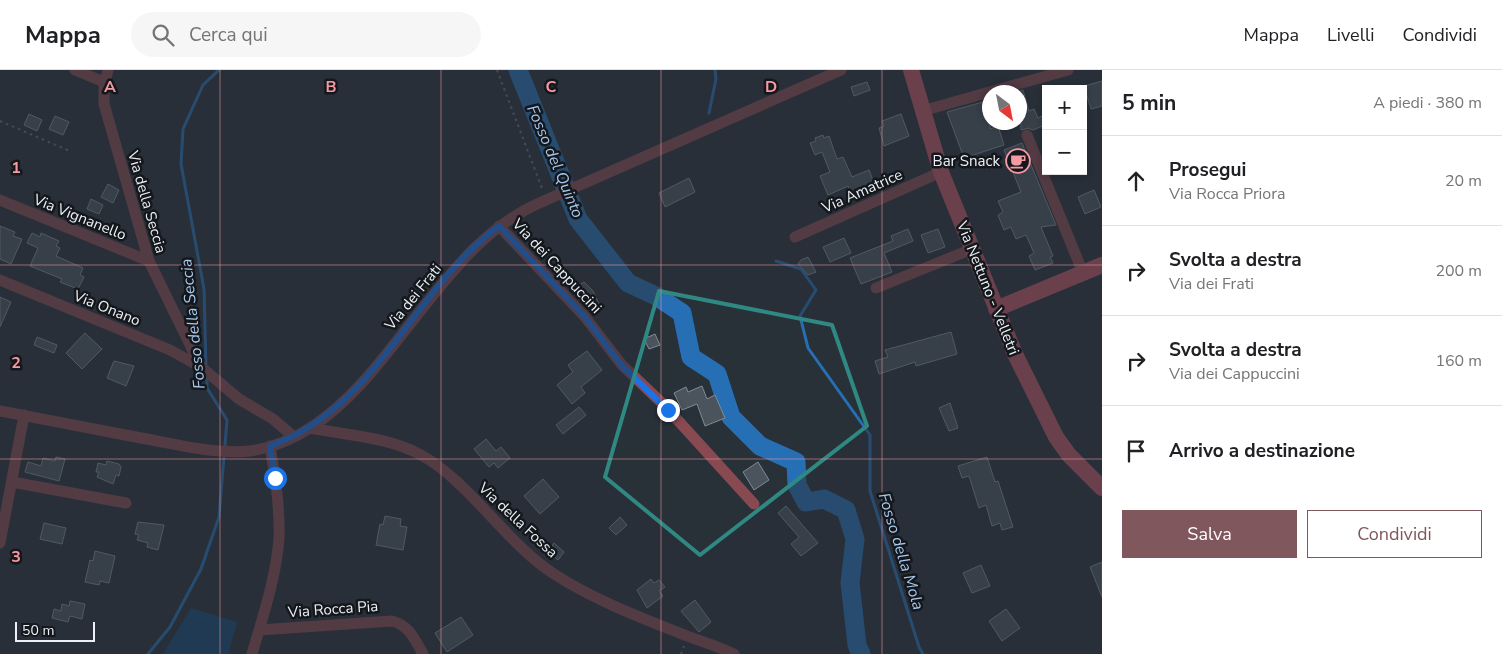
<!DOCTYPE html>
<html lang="it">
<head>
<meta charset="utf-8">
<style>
	:root { --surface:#fff; --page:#f6f6f6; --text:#202124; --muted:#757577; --line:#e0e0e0; --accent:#7f575d }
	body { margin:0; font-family:"Nunito Sans",sans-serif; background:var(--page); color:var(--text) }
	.controls { position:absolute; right:15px; top:15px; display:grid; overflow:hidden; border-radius:0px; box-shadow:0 2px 8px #0003 }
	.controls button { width:45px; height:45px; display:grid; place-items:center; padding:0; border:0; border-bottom:1px solid var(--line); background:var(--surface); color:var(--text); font:25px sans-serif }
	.compass { position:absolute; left:982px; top:15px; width:45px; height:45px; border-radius:50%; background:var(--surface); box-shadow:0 2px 8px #0003; rotate:148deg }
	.scale { position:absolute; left:15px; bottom:12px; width:80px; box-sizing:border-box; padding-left:5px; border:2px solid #ebf1f6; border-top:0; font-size:14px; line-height:18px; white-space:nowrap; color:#ebf1f6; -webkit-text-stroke:4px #14171b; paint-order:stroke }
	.stop { position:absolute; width:15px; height:15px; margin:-11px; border:4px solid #1a73e8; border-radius:50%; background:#fff }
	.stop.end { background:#1a73e8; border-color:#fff; box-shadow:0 1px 5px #0008 }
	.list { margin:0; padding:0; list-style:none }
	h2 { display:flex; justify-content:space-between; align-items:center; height:65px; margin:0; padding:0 20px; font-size:21px }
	h2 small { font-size:16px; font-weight:400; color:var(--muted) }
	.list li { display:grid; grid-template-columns:32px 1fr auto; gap:15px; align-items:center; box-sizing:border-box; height:90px; padding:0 20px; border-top:1px solid var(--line) }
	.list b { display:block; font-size:19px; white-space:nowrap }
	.list p { margin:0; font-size:16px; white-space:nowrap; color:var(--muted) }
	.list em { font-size:16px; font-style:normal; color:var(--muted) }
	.actions { display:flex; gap:10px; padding:15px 20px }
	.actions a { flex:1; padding:11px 0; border:1px solid var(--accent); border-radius:0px; text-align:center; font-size:18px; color:var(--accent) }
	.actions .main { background:var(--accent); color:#fff }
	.icon { flex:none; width:28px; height:28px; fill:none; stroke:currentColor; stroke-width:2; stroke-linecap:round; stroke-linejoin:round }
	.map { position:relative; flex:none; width:1102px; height:584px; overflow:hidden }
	header { display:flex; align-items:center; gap:30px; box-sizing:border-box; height:70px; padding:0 25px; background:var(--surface); border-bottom:1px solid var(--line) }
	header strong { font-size:24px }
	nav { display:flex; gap:28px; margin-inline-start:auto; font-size:18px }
	.search { width:350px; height:45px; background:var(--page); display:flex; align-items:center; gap:12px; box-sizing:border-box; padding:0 18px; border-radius:28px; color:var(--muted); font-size:19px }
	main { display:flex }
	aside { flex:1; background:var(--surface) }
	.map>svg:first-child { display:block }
</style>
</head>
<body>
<header>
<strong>Mappa</strong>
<div class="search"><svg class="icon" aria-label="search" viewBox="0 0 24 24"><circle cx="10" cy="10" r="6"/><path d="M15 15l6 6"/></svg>Cerca qui</div>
<nav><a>Mappa</a><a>Livelli</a><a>Condividi</a></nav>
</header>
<main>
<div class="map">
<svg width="1102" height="584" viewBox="0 0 1102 584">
	<rect width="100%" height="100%" fill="#283038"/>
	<!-- green -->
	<path fill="#1a4773" d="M 191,538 L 237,552 L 228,584 L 163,584 Z"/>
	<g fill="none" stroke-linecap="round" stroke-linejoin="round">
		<!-- stream -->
		<path stroke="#276fb4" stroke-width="3" d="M 709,43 L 716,9 L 715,0
			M 776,191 L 801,199 L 816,220 L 800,246 L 808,278 L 870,365 L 870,421 L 919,577 L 923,584
			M 206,298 L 204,219 L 181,94 L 183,59 L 203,15 L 219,0
			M 148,584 L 170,557 L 201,499 L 219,447 L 227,350 L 207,318 L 207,307"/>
		<!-- river -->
		<path stroke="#276fb4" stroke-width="19" d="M 518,0 L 578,149 L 628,213 L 656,226 L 682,243 L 691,287 L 717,304 L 731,347 L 760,376 L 796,392 L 797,415 L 806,432 L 824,429 L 846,440 L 855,469 L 850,513 L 857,575 L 861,584"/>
	</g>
	<!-- building -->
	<path fill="#4b535d" stroke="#818a95" d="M 1102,11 L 1102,36 L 1091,39 L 1084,16 Z
		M 867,12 L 870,20 L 854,26 L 851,17 Z
		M 1023,20 L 1029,41 L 1034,39 L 1038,48 L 1042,46 L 1045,55 L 1033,60 L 1028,58 L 1021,60 L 1020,21 Z
		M 990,30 L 990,59 L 998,56 L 1004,75 L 964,88 L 947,42 Z
		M 29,44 L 42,50 L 37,61 L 24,55 Z
		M 901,44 L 909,66 L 884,76 L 879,58 L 884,56 L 882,51 Z
		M 55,46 L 69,52 L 63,65 L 49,59 Z
		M 823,65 L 824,68 L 829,66 L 837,89 L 843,87 L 852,107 L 869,100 L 875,116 L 852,126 L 848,116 L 828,125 L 820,106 L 830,102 L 822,82 L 815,85 L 810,73 L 816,71 L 815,68 Z
		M 1022,73 L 1056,155 L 1041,157 L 1053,186 L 1050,187 L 1053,193 L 1035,200 L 1029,186 L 1034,183 L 1026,165 L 1016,169 L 1011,157 L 1004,160 L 998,145 L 1003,142 L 998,131 L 1021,122 L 1004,80 Z
		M 689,108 L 695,122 L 665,137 L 659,123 Z
		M 108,114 L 119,120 L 113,133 L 101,127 Z
		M 1094,120 L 1101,137 L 1085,144 L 1078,127 Z
		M 91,129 L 103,135 L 99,144 L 87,139 Z
		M 0,156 L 15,162 L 13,166 L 22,169 L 11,194 L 0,189 Z
		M 908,159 L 913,171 L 884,183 L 892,202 L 861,214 L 850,188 L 893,171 L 891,166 Z
		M 938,159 L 945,177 L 928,183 L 921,165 Z
		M 32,163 L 40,167 L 41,163 L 59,171 L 56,176 L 60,178 L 56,186 L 83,198 L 80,205 L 84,207 L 78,219 L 60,212 L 62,209 L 30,196 L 38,178 L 27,173 Z
		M 844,168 L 851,183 L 830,192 L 823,177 Z
		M 808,187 L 816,202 L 808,205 L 798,194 L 801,190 Z
		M 584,212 L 593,221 L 600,236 L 590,241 L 571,221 Z
		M 0,227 L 11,232 L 0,257 Z
		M 951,262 L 957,284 L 916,296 L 915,292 L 879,304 L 875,291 L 888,287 L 885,280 Z
		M 85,263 L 102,279 L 82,299 L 66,283 Z
		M 655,264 L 660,275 L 649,279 L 644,269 Z
		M 37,267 L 57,275 L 54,283 L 34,275 Z
		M 587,281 L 602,300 L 581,317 L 585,323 L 572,334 L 557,315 L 573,302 L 568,295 Z
		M 114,291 L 134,296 L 126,316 L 107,308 Z
		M 702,316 L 707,329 L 715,325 L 725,348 L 705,356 L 697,334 L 682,340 L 674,323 L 686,317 L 688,322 Z
		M 950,333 L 958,358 L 949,361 L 939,338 Z
		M 579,337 L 586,345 L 563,364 L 556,355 Z
		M 486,369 L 496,381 L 501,377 L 510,388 L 498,398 L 494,393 L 489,397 L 474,379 Z
		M 56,387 L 65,389 L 59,411 L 25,402 L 28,392 L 41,396 L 43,388 L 55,391 Z
		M 987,387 L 995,412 L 998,411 L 1013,457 L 1002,460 L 1000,453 L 992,456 L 986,435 L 979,438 L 969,406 L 962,408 L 958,396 Z
		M 107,391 L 119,394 L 121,397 L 119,406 L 116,405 L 113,414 L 97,407 L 99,402 L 96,402 L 98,393 L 106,395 Z
		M 758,392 L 769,410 L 754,420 L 743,402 Z
		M 543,409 L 559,427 L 540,444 L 524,426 Z
		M 786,436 L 818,473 L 801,486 L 791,474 L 799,467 L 778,443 Z
		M 385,446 L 401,449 L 400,456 L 407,457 L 403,480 L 376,475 L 380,454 L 383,455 Z
		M 620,447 L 627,455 L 616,465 L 609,458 Z
		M 138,452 L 164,455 L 158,480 L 147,477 L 148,473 L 137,470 L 139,465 L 135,464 Z
		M 44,453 L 66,458 L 62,474 L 40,469 Z
		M 554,473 L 564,482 L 558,490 L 548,481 Z
		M 95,481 L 115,486 L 109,513 L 100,511 L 99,515 L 85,512 L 90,490 L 93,491 Z
		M 1102,492 L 1102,527 L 1090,497 Z
		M 981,495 L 990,516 L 972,523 L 963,503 Z
		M 651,509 L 654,513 L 659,510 L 665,517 L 659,521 L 663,526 L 647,538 L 637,520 Z
		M 695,530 L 711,552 L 699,562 L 681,541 Z
		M 70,531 L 85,534 L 82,549 L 70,546 L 68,552 L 52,548 L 54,539 L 61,541 L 62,534 L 69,536 Z
		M 1006,539 L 1020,558 L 1002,571 L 989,551 Z
		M 461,547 L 473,565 L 447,582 L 435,563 Z"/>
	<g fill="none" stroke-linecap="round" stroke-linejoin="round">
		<!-- path -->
		<path stroke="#666d74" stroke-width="2" stroke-dasharray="2.5 4" stroke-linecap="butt" d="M 497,0 L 543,121
			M 0,51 L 72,82
			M 681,584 L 684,576"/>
		<!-- street -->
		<path stroke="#884951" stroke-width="11" d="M 75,0 L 104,12
			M 108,0 L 104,17 L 104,34 L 149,191 L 201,297 L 239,329 L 273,349 L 294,367
			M 922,41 L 1068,0
			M 1027,65 L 1083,203
			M 0,130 L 149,191
			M 499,156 L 585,247 L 622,295 L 663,334 L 754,434
			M 795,167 L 941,102
			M 0,210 L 170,280 L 201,297
			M 876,218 L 972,179
			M 0,341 C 47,350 94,359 141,368 C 176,374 215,385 250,381 C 272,378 295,368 313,356 C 354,329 384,287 414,249 C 450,204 483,159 537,134 L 841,0
			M 310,358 C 346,365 388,367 421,385 C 469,411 506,473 554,504 C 591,528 636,546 677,562 C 696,570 715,575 734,584
			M 12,412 L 126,433
			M 0,473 L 24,345
			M 259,560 L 392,551 C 409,555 415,570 423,584
			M 252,584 C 263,546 276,508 279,468 C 280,437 275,406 270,376"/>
		<!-- secondary -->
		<path stroke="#b85563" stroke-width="16" d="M 911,0 L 941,102 L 1015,284 L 1056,367 L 1069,385 L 1102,418
			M 996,239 L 1102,195"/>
	</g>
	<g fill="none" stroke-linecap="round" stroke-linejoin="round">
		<!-- route -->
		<path stroke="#1a73e8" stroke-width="6" d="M 275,408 L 270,376 C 377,338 413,219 499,156 L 585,247 L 622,296 L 668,340"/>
	</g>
	<!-- marked area -->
	<path d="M0 0H1102V584H0ZM 659,221 L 832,255 L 867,356 L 700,485 L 605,407 Z" fill="#283038" fill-opacity=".55" fill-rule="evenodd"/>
	<path fill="none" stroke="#308882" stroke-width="4" stroke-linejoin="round" d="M 659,221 L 832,255 L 867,356 L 700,485 L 605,407 Z"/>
	<!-- grid -->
	<path fill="none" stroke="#f49aa3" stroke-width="1" stroke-opacity="0.55" d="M 220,0 L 220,584M 441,0 L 441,584M 661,0 L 661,584M 882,0 L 882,584M 0,195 L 1102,195M 0,389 L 1102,389"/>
	<!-- icons -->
	<defs>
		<g id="cafe-ring" transform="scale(1.25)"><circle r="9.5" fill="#14171b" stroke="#f49aa3" stroke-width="1.5"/><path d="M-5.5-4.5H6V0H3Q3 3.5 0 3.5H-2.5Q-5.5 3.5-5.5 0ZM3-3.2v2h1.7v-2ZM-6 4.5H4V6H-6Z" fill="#f49aa3"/></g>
	</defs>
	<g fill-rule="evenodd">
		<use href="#cafe-ring" x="1018" y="91"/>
	</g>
	<g text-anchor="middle" stroke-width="5" stroke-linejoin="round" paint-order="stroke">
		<!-- poi labels -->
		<g font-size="15" fill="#ebf1f6" stroke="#14171b" text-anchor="end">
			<text x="1000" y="96">Bar Snack</text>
		</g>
		<!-- street labels -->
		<g font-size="15" fill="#ebf1f6" stroke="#14171b">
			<text transform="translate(862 121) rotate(-24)" y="5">Via Amatrice</text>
			<text transform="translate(147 132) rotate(74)" y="5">Via della Seccia</text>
			<text transform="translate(80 147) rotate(22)" y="5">Via Vignanello</text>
			<text transform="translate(557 196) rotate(47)" y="5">Via dei Cappuccini</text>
			<text transform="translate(988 218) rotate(68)" y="5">Via Nettuno - Velletri</text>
			<text transform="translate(413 227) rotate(-51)" y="5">Via dei Frati</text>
			<text transform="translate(107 238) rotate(22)" y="5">Via Onano</text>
			<text transform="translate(518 450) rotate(43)" y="5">Via della Fossa</text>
			<text transform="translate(333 539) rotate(-4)" y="5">Via Rocca Pia</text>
		</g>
		<!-- water labels -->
		<g font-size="16" font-style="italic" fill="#a7c8ed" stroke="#14171b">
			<text transform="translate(556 91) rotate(67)" y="6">Fosso del Quinto</text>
			<text transform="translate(192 254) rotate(-96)" y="6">Fosso della Seccia</text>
			<text transform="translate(902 481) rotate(73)" y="6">Fosso della Mola</text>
		</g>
	</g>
	<g font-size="16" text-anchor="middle" font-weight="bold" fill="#f49aa3" stroke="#14171b" stroke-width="5" stroke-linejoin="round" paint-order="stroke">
		<text x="110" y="22">A</text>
		<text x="331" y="22">B</text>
		<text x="551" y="22">C</text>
		<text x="771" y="22">D</text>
		<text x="16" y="103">1</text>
		<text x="16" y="298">2</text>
		<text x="16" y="492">3</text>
	</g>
</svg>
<div class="controls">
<button>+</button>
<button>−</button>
</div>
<svg class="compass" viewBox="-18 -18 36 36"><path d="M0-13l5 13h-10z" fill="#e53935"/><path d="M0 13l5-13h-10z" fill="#757577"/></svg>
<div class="scale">50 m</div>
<div class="stop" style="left:275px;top:408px"></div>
<div class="stop end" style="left:668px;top:340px"></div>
</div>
<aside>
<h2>5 min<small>A piedi · 380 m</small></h2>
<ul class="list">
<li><svg class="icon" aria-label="ahead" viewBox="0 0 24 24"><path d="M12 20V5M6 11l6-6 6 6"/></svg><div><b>Prosegui</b><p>Via Rocca Priora</p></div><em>20 m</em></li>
<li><svg class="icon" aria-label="right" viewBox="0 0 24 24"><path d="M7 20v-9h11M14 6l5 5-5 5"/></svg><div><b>Svolta a destra</b><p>Via dei Frati</p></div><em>200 m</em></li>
<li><svg class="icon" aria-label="right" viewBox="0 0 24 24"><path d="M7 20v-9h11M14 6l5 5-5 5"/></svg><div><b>Svolta a destra</b><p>Via dei Cappuccini</p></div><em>160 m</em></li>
<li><svg class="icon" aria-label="arrive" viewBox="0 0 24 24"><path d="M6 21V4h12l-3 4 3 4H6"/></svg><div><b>Arrivo a destinazione</b></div></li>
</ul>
<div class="actions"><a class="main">Salva</a><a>Condividi</a></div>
</aside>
</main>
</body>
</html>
